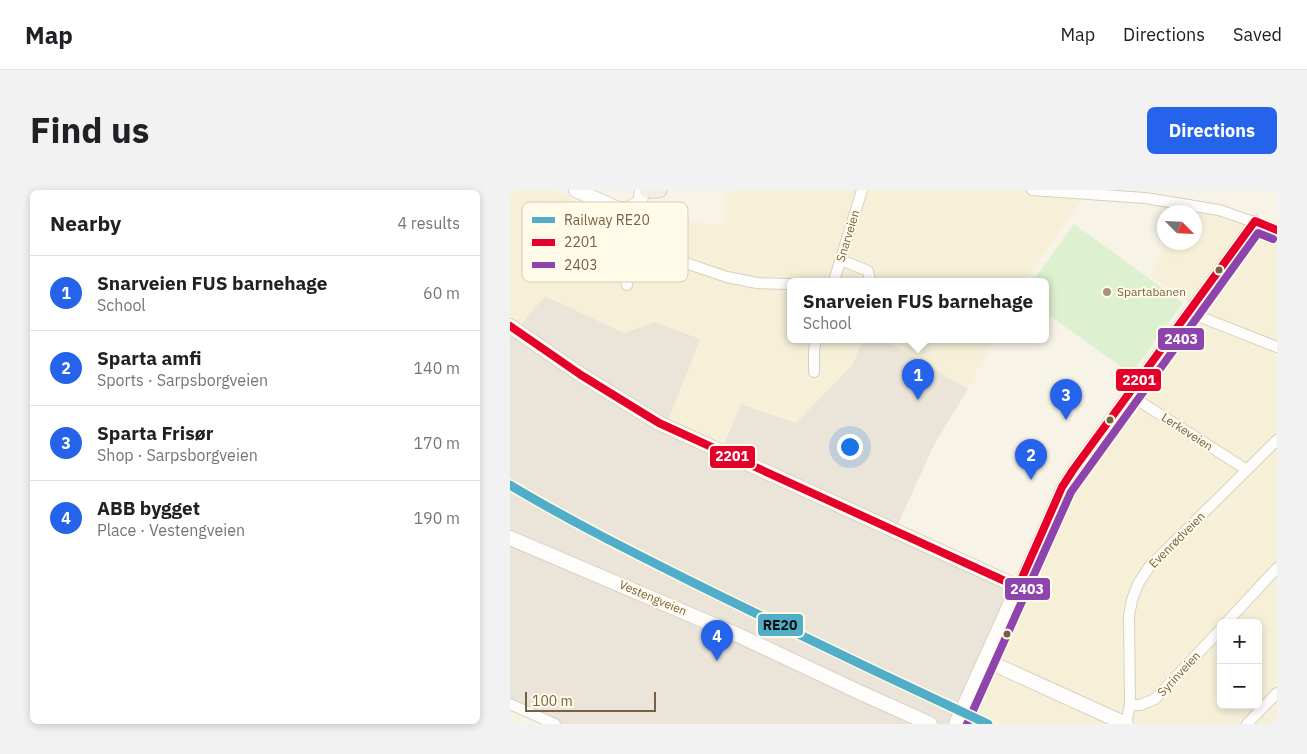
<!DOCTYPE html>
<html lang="en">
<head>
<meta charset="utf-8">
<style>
	:root { --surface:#fff; --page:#f2f2f2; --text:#202124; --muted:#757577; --line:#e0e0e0; --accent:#2563eb }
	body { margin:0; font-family:"IBM Plex Sans",sans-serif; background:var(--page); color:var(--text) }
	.controls { position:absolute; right:15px; bottom:15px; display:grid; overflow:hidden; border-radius:8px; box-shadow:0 2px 8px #0003 }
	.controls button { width:45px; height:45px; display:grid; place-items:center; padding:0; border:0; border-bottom:1px solid var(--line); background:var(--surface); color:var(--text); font:25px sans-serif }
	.compass { position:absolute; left:647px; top:15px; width:45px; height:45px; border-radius:50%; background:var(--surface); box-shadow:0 2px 8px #0003; rotate:114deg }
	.scale { position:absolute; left:15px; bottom:12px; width:131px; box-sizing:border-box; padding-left:5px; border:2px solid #776145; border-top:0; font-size:14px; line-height:18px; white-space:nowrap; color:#776145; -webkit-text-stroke:4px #fffbe8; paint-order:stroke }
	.you { position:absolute; left:339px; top:256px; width:18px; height:18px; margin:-12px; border:4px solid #fff; border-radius:50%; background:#1a73e8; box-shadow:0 0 0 8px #1a73e833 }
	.badge { display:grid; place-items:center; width:32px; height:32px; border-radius:50%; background:var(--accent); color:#fff; font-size:16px; font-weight:700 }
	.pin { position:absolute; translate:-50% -41px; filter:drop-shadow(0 1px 2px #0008) }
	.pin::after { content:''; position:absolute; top:26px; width:18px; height:15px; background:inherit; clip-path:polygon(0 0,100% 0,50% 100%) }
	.popup { position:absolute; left:277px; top:88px; width:262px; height:65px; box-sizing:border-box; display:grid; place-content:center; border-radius:8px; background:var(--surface); filter:drop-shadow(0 1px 4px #0005); font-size:16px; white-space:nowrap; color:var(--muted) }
	.popup b { font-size:19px; color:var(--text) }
	.popup::after { content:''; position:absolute; left:50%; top:100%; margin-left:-10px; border:10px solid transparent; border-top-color:var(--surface) }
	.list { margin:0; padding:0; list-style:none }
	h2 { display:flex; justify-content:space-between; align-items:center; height:65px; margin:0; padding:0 20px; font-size:21px }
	h2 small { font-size:16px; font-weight:400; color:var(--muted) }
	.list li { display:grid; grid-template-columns:32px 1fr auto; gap:15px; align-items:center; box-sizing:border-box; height:75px; padding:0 20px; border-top:1px solid var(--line) }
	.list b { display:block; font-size:19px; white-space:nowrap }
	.list p { margin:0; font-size:16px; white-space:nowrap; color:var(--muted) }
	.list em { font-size:16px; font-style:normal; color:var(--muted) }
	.map { position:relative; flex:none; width:767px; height:534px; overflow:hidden; border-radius:8px }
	header { display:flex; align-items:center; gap:30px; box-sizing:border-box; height:70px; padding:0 25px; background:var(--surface); border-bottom:1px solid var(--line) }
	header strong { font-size:24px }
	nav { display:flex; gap:28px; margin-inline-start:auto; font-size:18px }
	.intro { display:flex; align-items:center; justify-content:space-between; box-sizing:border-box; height:120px; padding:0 30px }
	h1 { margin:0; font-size:35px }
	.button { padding:12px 22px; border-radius:8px; background:var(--accent); color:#fff; font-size:18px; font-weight:700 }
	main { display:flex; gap:30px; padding:0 30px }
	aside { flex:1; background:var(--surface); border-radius:8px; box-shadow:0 2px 8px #0003 }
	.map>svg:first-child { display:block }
</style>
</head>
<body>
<header>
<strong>Map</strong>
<nav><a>Map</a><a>Directions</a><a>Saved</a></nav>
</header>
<div class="intro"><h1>Find us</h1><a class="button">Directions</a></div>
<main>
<aside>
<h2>Nearby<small>4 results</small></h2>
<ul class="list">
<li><span class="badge">1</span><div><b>Snarveien FUS barnehage</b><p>School</p></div><em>60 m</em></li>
<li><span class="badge">2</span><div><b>Sparta amfi</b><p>Sports · Sarpsborgveien</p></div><em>140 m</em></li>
<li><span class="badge">3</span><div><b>Sparta Frisør</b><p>Shop · Sarpsborgveien</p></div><em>170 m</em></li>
<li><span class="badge">4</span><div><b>ABB bygget</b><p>Place · Vestengveien</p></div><em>190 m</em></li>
</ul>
</aside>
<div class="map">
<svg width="767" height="534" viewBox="0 0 767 534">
	<rect width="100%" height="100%" fill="#f7f4e7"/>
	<!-- residential -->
	<path fill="#f6f0d9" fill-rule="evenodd" d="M 0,0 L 38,0 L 59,5 L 80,36 L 109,50 L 127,52 L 131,45 L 155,28 L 214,36 L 215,4 L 231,0 L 544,0 L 542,6 L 572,9 L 516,91 L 280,91 L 280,149 L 353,149 L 343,174 L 286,233 L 231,214 L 210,261 L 156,236 L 189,149 L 145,132 L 114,143 L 35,106 L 8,137 L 0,131 Z
		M 675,18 L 709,24 L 742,33 L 681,114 L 640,86 L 657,53 L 684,52 L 684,22 L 673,22 Z
		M 750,39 L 767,46 L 767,534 L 490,534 L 461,521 L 556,306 ZM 711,433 L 748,433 L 748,515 L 711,515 Z
		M 373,149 L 484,149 L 458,199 Z"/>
	<!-- industrial -->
	<path fill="#eae5d8" d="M 35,106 L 114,143 L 145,132 L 190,149 L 156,236 L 211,261 L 231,214 L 286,233 L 343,174 L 353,149 L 373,149 L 458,199 L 424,255 L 385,341 L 508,397 L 446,534 L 45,534 L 0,514 L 0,136 L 6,140 Z"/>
	<!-- green -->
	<path fill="#ddf0d0" d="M 564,34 L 673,113 L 621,184 L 536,123 L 536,91 L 523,91 Z"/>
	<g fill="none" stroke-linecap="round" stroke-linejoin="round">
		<!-- street casing -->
		<g stroke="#d7d0c2" stroke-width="12">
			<path id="street" d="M 522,0 L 635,8 L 709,20 L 767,40
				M 331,70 L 358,81 L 360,91
				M 324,91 L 352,0
				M 117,95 L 111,70 L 115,62 L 123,59 L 137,60 L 217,87 L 247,93 L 280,94
				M 678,122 L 767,157
				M 304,182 L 304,160 L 306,149
				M 618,204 L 737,280
				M 508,397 L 552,297 L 563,280 L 745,31
				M 716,433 L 767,378
				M 0,514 L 45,534
				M 620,515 L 630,515 L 645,509 L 711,439
				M 616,534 L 620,515 L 619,426 L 622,410 L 628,394 L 639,377 L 767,250
				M 737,534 L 767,503"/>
		</g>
		<!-- secondary casing -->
		<g stroke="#d8d1c3" stroke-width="16">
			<path id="secondary" d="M 66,0 L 108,19 L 119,19 L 130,12 L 132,0
				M 0,136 L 71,185 L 149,233 L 508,397 L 446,534
				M 0,348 L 230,446 L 349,502 L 420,534
				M 475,470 L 616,534"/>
		</g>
		<!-- primary casing -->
		<g stroke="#d6cfc3" stroke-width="17">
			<path id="primary" d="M 137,0 L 149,0"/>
		</g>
		<!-- street -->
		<use href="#street" stroke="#fefdfb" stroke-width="10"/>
		<!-- secondary -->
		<use href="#secondary" stroke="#fefdfb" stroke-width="14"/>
		<!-- primary -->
		<use href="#primary" stroke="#f2f0e4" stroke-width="15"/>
		<!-- bus-1 casing -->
		<g stroke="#fffbe8" stroke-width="11">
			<path id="bus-1" d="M 0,136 L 71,185 L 149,233 L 508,397 L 552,297 L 563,280 L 745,31 L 767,40"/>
		</g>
		<!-- bus-2 casing -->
		<g stroke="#fffbe8" stroke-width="11">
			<path id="bus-2" d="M 457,534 L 561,302 L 748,43 L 763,49"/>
		</g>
		<!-- bus-1 -->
		<use href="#bus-1" stroke="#e4002b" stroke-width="8"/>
		<!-- bus-2 -->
		<use href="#bus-2" stroke="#8e44ad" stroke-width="8"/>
		<!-- rail-1 casing -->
		<g stroke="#fffbe8" stroke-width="12">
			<path id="rail-1" d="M 0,295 C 60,331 122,362 184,393 C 281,441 379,488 478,534"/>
		</g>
		<!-- rail-1 -->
		<use href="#rail-1" stroke="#51aec9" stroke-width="9"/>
	</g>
	<!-- markers -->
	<g fill="#776145" stroke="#fffbe8" stroke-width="2">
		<circle cx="709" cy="80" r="4.5"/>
		<circle cx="600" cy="230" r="4.5"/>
		<circle cx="497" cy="444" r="4.5"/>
	</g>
	<circle fill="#a4947e" stroke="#fffbe8" stroke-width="2" cx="597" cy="102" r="5"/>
	<g text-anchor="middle" stroke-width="4" stroke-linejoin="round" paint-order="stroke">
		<!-- street labels -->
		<g font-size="12" fill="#776145" stroke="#fffbe8">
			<text transform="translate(338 46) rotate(-73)" y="4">Snarveien</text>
			<text transform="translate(677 242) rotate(33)" y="4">Lerkeveien</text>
			<text transform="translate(667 350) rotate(-45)" y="4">Evenrødveien</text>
			<text transform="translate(143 408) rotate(23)" y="4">Vestengveien</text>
			<text transform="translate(669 484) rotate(-47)" y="4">Syrinveien</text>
		</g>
		<!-- poi labels -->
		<g font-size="12" fill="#776145" stroke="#fffbe8" text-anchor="start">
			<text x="607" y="106">Spartabanen</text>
		</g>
	</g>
	<!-- legend -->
	<rect x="12" y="12" width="166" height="80" rx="8" fill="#fffbe8" stroke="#d6cdb7" stroke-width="1"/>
	<rect x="22" y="27" width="23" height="6" fill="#51aec9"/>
	<rect x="22" y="49" width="23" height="7" fill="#e4002b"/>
	<rect x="22" y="72" width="23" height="6" fill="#8e44ad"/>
	<g font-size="14" fill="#776145">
		<text x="54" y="35">Railway RE20</text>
		<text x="54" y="57">2201</text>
		<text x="54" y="80">2403</text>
	</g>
	<g stroke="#fffbe8" stroke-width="2">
		<rect x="647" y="137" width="48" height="24" rx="5" fill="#8e44ad"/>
		<rect x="605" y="178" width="47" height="24" rx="5" fill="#e4002b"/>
		<rect x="199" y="255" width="47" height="24" rx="5" fill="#e4002b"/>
		<rect x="494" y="387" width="47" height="24" rx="5" fill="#8e44ad"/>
		<rect x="247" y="423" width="47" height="24" rx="5" fill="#51aec9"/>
	</g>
	<g font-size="14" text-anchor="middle" font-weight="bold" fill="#fff">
		<text x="671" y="154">2403</text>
		<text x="629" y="195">2201</text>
		<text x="222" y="271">2201</text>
		<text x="517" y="404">2403</text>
	</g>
	<g font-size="14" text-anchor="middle" font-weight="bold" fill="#111">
		<text x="270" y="440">RE20</text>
	</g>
</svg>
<div class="controls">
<button>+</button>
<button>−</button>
</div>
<svg class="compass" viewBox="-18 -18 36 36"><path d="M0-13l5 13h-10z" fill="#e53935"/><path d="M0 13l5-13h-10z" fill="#757577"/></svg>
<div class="scale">100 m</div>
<div class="you"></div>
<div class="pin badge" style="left:408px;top:210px">1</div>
<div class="popup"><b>Snarveien FUS barnehage</b>School</div>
<div class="pin badge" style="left:521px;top:290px">2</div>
<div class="pin badge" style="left:556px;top:230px">3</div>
<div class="pin badge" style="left:207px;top:471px">4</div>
</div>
</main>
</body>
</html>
